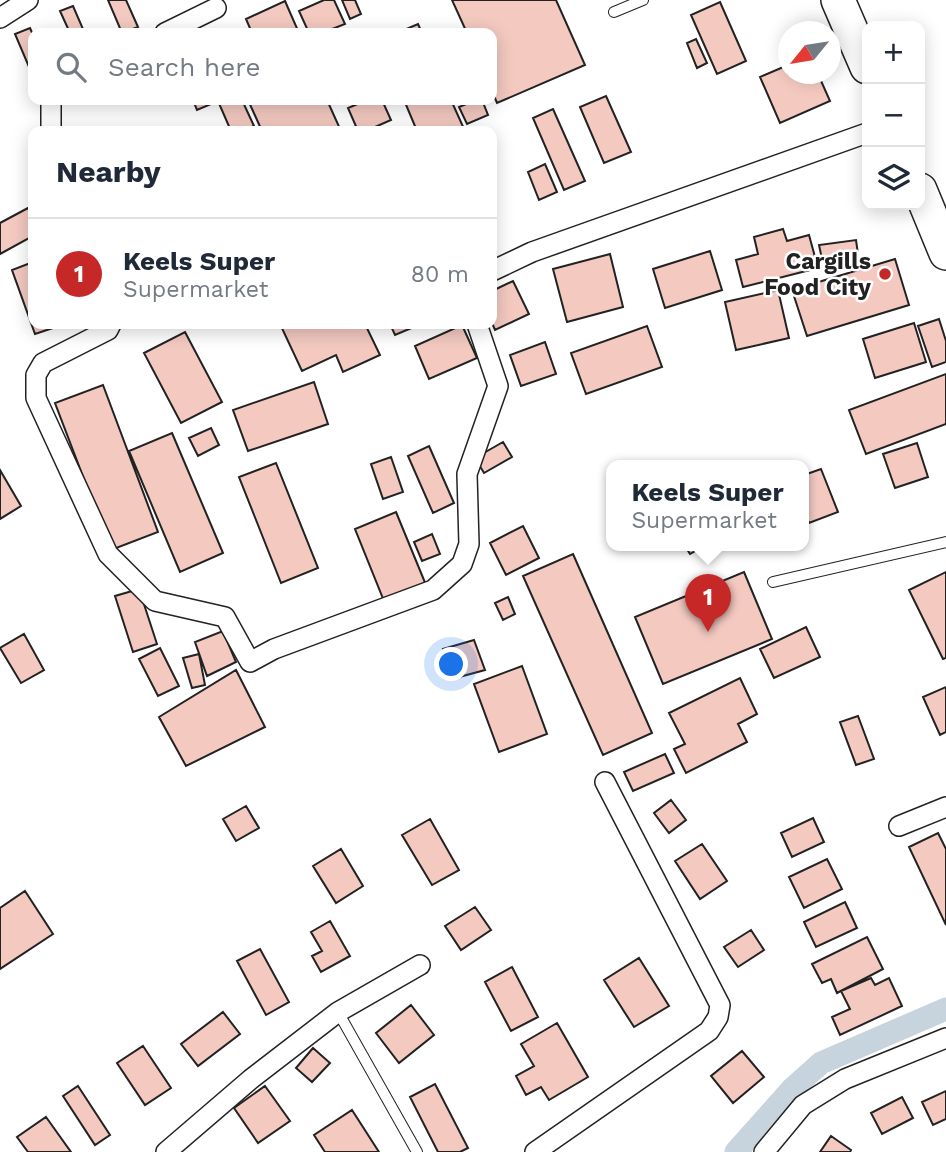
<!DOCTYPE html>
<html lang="en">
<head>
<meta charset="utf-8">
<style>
	:root { --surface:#fff; --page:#f6f6f7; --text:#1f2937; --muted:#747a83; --line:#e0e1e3; --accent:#c62828 }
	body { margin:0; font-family:"Work Sans",sans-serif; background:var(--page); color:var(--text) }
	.controls { position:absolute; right:21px; top:21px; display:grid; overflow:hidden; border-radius:14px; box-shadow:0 4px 18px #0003 }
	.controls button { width:63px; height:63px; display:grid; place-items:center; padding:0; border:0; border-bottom:2px solid var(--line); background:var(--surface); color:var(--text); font:35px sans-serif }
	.compass { position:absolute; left:778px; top:21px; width:63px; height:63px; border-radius:50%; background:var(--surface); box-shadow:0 4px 18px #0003; rotate:240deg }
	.you { position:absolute; left:452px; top:665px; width:24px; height:24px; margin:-18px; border:5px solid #fff; border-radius:50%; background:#1a73e8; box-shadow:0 0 0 10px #1a73e833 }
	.badge { display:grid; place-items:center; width:46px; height:46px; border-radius:50%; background:var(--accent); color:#fff; font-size:23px; font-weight:700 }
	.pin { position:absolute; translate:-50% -58px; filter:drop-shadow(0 2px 4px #0008) }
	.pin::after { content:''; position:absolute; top:37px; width:24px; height:21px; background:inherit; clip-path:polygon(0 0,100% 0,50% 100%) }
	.popup { position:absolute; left:606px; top:460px; width:203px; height:91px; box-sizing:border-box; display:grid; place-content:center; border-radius:14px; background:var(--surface); filter:drop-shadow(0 2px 5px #0005); font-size:23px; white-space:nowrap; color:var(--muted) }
	.popup b { font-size:26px; color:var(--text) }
	.popup::after { content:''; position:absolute; left:50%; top:100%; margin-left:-14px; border:14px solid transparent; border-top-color:var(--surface) }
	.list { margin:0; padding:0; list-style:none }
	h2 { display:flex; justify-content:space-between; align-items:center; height:91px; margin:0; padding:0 28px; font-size:30px }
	h2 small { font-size:23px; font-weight:400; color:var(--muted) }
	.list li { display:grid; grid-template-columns:46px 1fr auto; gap:21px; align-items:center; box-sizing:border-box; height:112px; padding:0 28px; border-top:2px solid var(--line) }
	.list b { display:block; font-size:26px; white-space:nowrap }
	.list p { margin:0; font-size:23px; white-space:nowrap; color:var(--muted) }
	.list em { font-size:23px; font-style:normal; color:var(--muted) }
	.icon { flex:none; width:38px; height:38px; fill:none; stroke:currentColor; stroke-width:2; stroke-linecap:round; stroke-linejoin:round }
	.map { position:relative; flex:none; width:946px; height:1152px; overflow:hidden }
	.search { position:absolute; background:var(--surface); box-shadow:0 4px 18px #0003; left:28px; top:28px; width:469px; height:77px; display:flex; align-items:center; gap:18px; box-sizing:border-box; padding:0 24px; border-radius:14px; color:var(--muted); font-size:26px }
	.panel { position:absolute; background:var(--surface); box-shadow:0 4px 18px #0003; left:28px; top:126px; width:469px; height:203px; border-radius:14px }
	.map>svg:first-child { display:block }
</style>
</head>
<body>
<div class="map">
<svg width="946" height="1152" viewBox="0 0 946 1152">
	<rect width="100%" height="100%" fill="#fff"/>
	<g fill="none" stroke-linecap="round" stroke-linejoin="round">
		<!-- canal -->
		<path stroke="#c7d3dd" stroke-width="23" d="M 736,1152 L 793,1088 L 821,1063 L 946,1009"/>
	</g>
	<!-- building -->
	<path fill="#f3c9c0" stroke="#222" stroke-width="2" d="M 108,0 L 126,0 L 138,27 L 122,33 Z
		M 324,0 L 334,0 L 345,24 L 322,33 L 309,33 L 299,11 Z
		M 342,0 L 355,0 L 361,14 L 350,19 Z
		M 452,0 L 556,0 L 585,65 L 497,103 L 492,91 L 492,33 L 467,33 Z
		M 285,1 L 299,33 L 252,33 L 246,19 Z
		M 720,2 L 746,61 L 717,74 L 691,15 Z
		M 73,6 L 83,29 L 70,33 L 60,11 Z
		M 418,24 L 422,33 L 397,33 Z
		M 30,28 L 33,35 L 33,65 L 29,67 L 15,34 Z
		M 696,39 L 707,63 L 697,68 L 687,43 Z
		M 788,65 L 788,74 L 818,74 L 830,101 L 780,123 L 760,77 Z
		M 606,96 L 631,152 L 604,163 L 580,107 Z
		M 193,100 L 242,100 L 254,126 L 242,131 L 231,131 L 218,101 L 197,110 Z
		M 248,100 L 327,100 L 341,131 L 262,131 Z
		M 367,100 L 382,100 L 391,120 L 366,131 L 358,131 L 348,108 Z
		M 404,100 L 451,100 L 465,131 L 417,131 Z
		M 476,100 L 482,100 L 488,115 L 467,124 L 459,107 Z
		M 553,109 L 585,181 L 564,190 L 533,118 Z
		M 545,164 L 557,192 L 539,200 L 528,172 Z
		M 28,208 L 33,219 L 33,236 L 0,254 L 0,223 Z
		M 783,229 L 787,241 L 809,235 L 818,268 L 743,287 L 736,260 L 758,254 L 754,237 Z
		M 856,240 L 858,254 L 822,259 L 819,245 Z
		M 710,251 L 722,290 L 665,308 L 653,269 Z
		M 610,254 L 623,307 L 567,322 L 553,269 Z
		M 895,259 L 909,305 L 807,336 L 792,290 Z
		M 33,262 L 33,324 L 65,324 L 35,334 L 12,270 Z
		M 513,281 L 529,314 L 495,330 L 492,323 L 492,291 Z
		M 778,290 L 789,338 L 736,350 L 725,302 Z
		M 939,319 L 946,341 L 946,362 L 932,367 L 918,326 Z
		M 914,323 L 926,362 L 875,378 L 863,339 Z
		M 280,324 L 365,324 L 380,355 L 343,372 L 336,355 L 302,371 Z
		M 390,324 L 421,324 L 395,335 Z
		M 462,325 L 477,358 L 429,379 L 415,346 Z
		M 647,326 L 662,367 L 586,394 L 571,353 Z
		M 185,332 L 222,402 L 181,423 L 144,353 Z
		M 545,342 L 556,374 L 521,386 L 510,355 Z
		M 946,374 L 946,424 L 866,454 L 849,410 Z
		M 314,382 L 328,424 L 248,451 L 233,410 Z
		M 103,385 L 158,532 L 111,550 L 55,403 Z
		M 211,428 L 219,445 L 198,456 L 189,438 Z
		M 172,433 L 223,553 L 180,572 L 129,451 Z
		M 503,442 L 512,457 L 484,473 L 475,458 Z
		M 917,443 L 928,477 L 895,488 L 883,454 Z
		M 429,446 L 454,503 L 433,513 L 408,456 Z
		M 391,457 L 403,492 L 383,499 L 371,464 Z
		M 276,463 L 318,568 L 281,583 L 239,477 Z
		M 821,469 L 838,512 L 809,523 L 804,510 L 804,475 Z
		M 0,470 L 21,506 L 0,519 Z
		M 396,512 L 426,585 L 384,601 L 355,529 Z
		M 523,526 L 539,558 L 506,575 L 490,543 Z
		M 432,534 L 440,554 L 422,561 L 414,542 Z
		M 685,546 L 704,546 L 690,554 Z
		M 573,554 L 652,733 L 603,755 L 523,576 Z
		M 744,572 L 772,639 L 663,684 L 635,617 Z
		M 946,572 L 946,658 L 943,659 L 909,590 Z
		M 139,589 L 157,644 L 133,652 L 115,596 Z
		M 508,597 L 515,614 L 503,620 L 495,603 Z
		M 806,627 L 820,657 L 774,678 L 760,649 Z
		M 223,631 L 236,662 L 207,676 L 195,642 Z
		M 24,634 L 44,670 L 21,683 L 0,648 Z
		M 474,640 L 485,670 L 452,679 L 443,649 Z
		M 160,648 L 179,686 L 158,696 L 139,659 Z
		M 199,654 L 205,685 L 192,688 L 183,658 Z
		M 522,666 L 547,734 L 499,752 L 474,684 Z
		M 236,670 L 265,727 L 186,766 L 159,717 Z
		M 740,678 L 757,714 L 738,724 L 747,742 L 686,773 L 674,749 L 685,744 L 669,713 Z
		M 946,687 L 946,732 L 940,735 L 923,697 Z
		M 858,716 L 874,759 L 856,765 L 840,722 Z
		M 665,754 L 674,773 L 633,791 L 624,772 Z
		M 671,800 L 686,820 L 669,833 L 654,813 Z
		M 246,806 L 259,828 L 236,841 L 223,819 Z
		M 813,818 L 824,842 L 792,857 L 781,833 Z
		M 430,819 L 459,870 L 432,885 L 402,835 Z
		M 938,833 L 946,849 L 946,925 L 909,847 Z
		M 702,844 L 727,881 L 700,899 L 675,861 Z
		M 341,849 L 363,886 L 336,903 L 313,866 Z
		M 827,859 L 842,889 L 804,908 L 789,877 Z
		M 25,891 L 53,934 L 0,969 L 0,908 Z
		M 845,902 L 857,928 L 816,947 L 804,922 Z
		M 475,907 L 491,930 L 461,950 L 445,926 Z
		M 330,921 L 350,956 L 321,972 L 312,956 L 322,951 L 311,932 Z
		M 751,930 L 764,950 L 738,967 L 724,947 Z
		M 867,937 L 883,969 L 837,993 L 831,979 L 822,983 L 812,964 Z
		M 260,949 L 289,1002 L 266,1015 L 237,961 Z
		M 639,958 L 669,1006 L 634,1027 L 604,980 Z
		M 512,967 L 538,1017 L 511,1031 L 485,982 Z
		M 871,978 L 875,985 L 889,978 L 902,1006 L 840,1035 L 832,1017 L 850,1009 L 841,991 Z
		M 411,1005 L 434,1035 L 399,1063 L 376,1033 Z
		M 223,1012 L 240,1034 L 198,1066 L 181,1044 Z
		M 557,1023 L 588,1077 L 549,1100 L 541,1087 L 526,1095 L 516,1076 L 534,1066 L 521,1044 Z
		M 143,1046 L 171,1088 L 145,1105 L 117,1063 Z
		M 313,1048 L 330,1063 L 312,1082 L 296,1068 Z
		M 742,1051 L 764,1077 L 733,1103 L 711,1076 Z
		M 435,1084 L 468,1148 L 460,1152 L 438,1152 L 410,1097 Z
		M 78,1086 L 110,1135 L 95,1145 L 63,1096 Z
		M 265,1086 L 290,1121 L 258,1143 L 234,1108 Z
		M 946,1091 L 946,1119 L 933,1125 L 922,1102 Z
		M 902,1097 L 913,1118 L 882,1134 L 871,1113 Z
		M 352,1110 L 379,1152 L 325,1152 L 314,1135 Z
		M 46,1117 L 71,1152 L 28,1152 L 17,1137 Z
		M 831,1136 L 851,1150 L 850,1152 L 820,1152 Z"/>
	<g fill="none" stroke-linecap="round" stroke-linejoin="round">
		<!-- service casing -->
		<g stroke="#222" stroke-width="12">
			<path id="service" d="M 614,12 L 643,0
				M 773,582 L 946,542
				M 338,1012 L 417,1152"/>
		</g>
		<!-- minor casing -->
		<g stroke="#222" stroke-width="22">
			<path id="minor" d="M 0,18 L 28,0
				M 165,33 L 216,8
				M 51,131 L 51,100
				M 492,271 L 532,252 L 867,133
				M 111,324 L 108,330 L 43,363 L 36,375 L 36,398 L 108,554 L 155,601 L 225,617 L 250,662 L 274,649 L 433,590 L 462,564 L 469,544 L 467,474 L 498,386 L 477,324
				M 899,826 L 946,807
				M 166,1152 L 251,1079 L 338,1012 L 420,965
				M 535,1152 L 709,1031 L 718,1017 L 720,1005 L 605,782
				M 764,1152 L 803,1105 L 845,1079 L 946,1038"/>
		</g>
		<!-- trunk casing -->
		<g stroke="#222" stroke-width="36">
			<path id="trunk" d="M 838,0 L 867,67
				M 920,190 L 946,253"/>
		</g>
		<!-- service -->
		<use href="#service" stroke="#fff" stroke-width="10"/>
		<!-- minor -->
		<use href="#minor" stroke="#fff" stroke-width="19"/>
		<!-- trunk -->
		<use href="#trunk" stroke="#fff" stroke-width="33"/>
	</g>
	<!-- markers -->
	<circle fill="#c62828" stroke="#fff" stroke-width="2.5" cx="885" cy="274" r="7"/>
	<g text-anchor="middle" stroke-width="5" stroke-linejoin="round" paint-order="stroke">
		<!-- poi labels -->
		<g font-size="23" font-weight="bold" fill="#222" stroke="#fff" text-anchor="end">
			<text x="871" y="269">Cargills<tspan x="871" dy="26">Food City</tspan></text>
		</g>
	</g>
</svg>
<div class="controls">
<button>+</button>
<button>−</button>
<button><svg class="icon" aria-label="layers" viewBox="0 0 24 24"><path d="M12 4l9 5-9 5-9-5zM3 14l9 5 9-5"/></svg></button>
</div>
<svg class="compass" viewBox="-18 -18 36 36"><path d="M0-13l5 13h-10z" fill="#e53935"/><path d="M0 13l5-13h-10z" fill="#747a83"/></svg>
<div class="you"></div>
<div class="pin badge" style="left:708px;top:632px">1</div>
<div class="popup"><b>Keels Super</b>Supermarket</div>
<div class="search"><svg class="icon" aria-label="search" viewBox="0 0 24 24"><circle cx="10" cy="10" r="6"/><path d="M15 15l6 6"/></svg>Search here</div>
<section class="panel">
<h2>Nearby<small></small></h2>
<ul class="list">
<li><span class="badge">1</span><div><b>Keels Super</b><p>Supermarket</p></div><em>80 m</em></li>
</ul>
</section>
</div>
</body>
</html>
